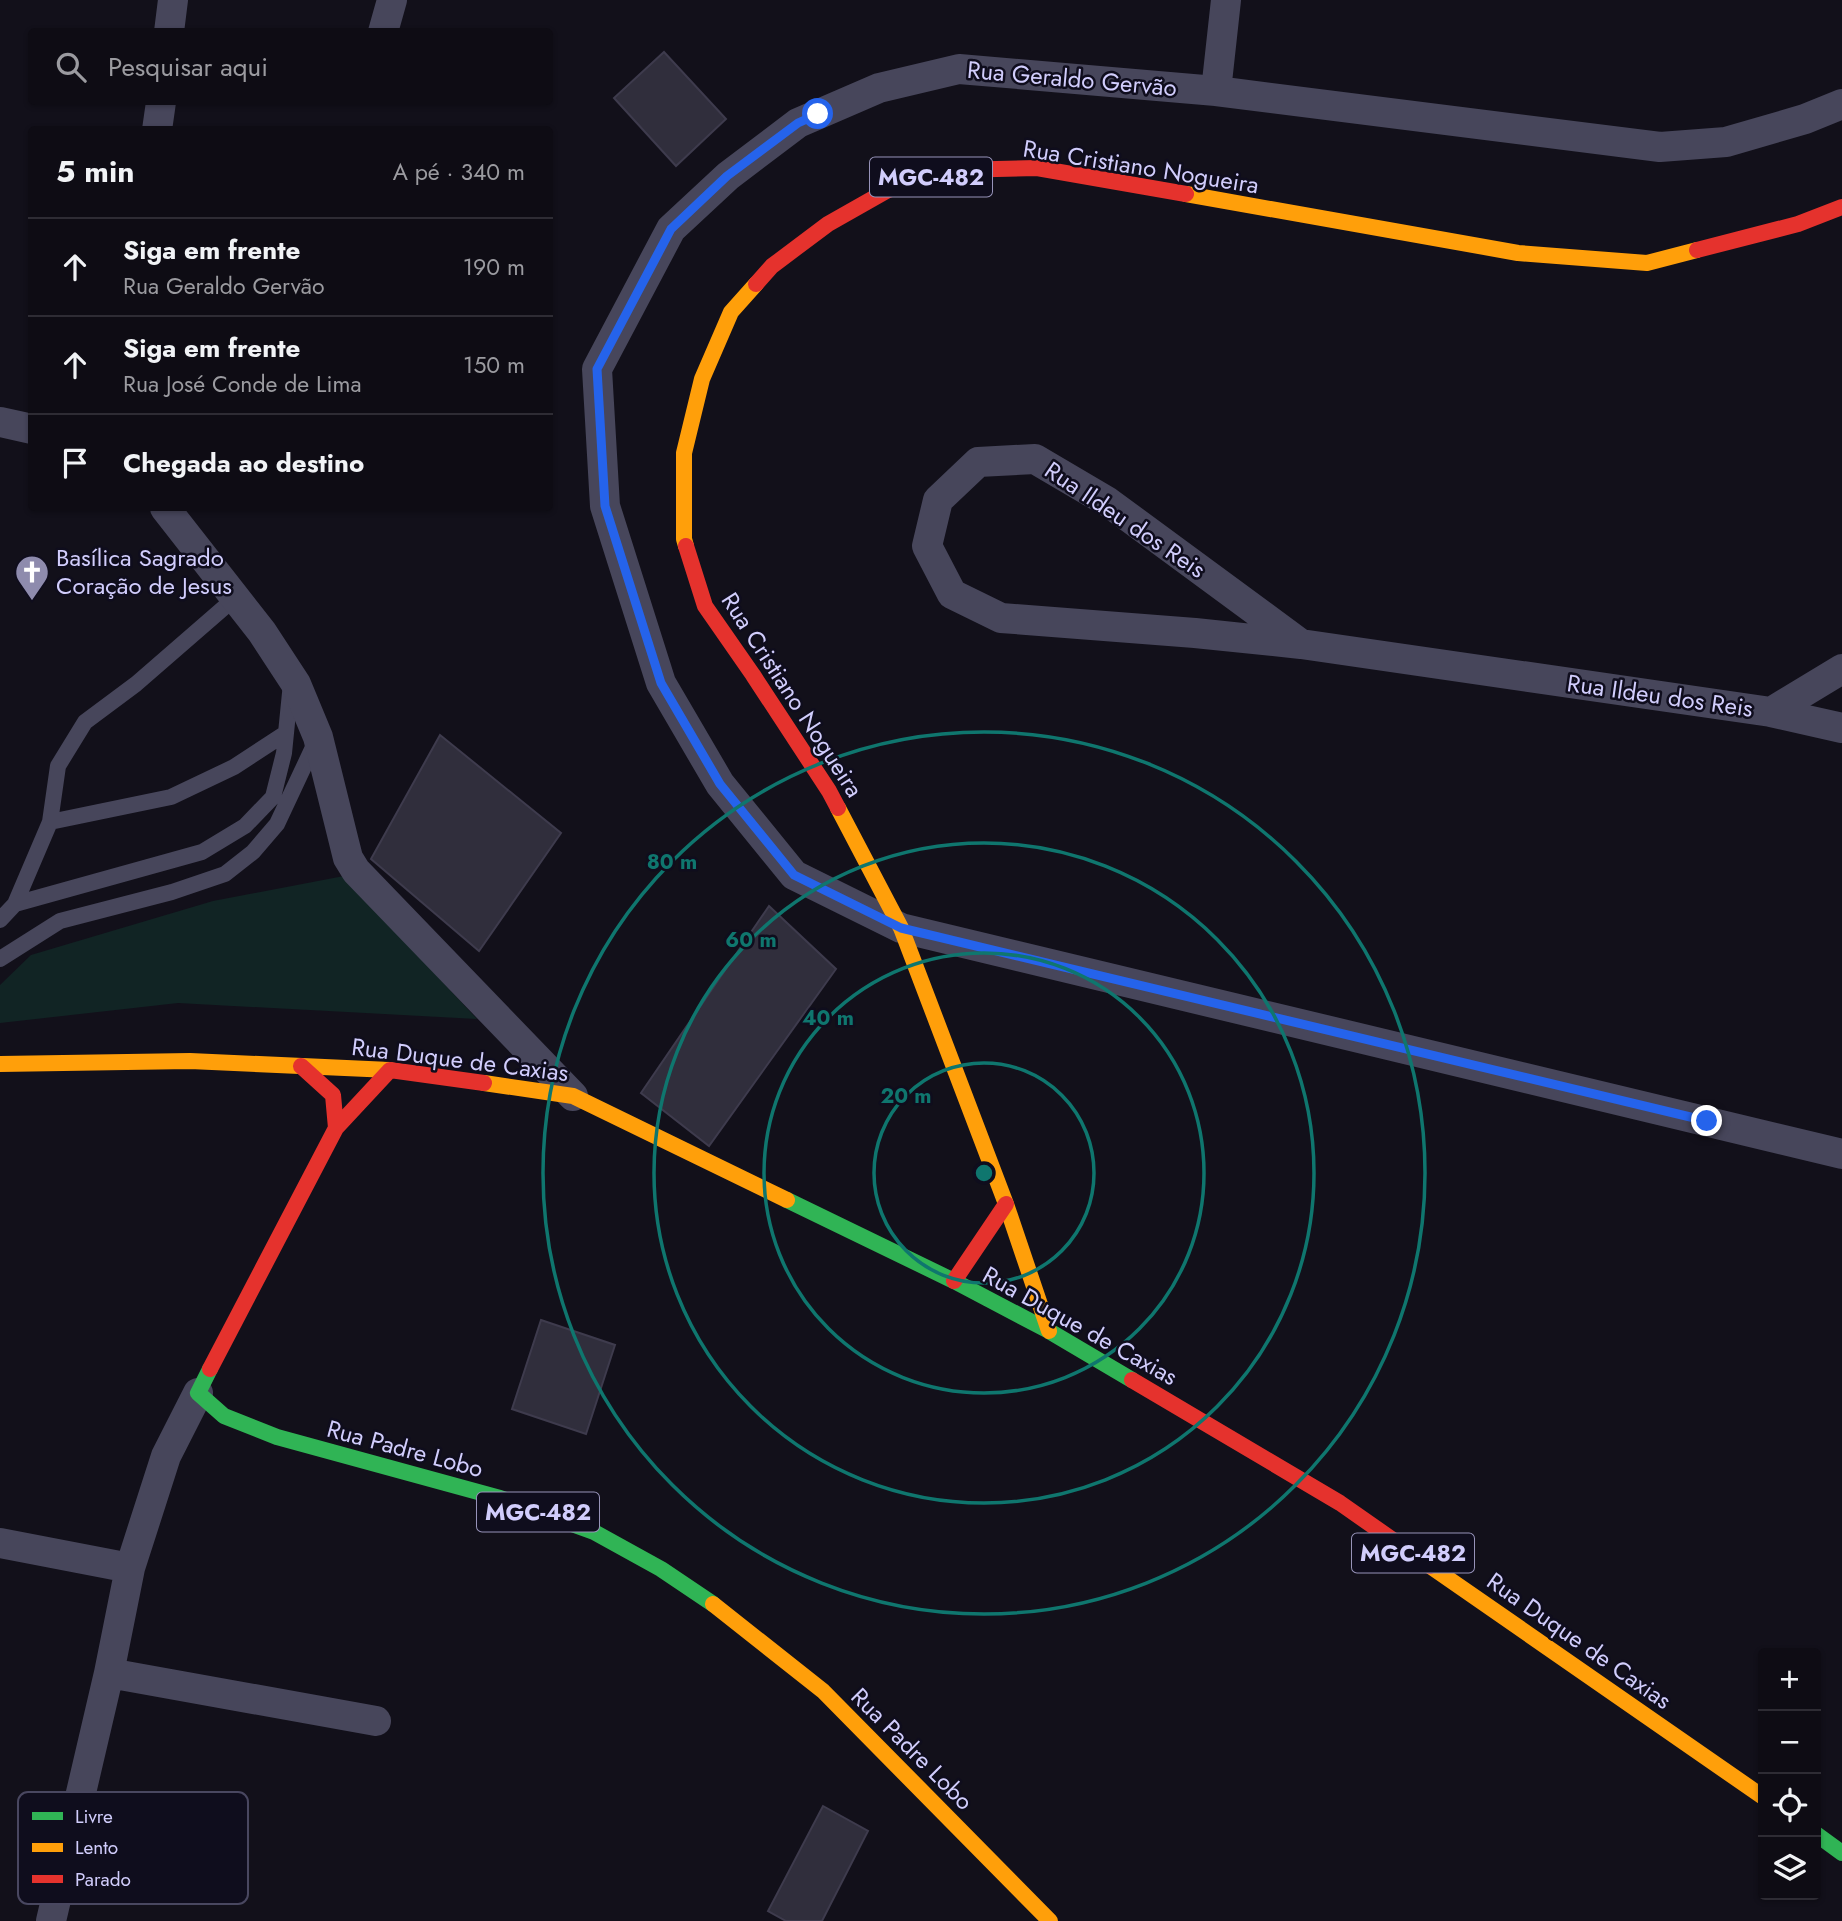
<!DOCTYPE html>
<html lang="pt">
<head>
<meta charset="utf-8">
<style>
	:root { --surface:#0e0c14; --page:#1c1a22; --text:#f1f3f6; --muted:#9b9ba0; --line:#2e2c34 }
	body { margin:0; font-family:Jost,sans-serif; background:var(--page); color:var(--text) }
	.controls { position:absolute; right:21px; bottom:21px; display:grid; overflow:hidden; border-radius:7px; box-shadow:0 2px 5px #0004 }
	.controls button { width:63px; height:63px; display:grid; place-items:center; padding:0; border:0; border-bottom:2px solid var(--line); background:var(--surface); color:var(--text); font:35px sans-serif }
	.stop { position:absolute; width:21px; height:21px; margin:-16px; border:5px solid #2563eb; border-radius:50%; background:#fff }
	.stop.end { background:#2563eb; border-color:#fff; box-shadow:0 2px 7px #0008 }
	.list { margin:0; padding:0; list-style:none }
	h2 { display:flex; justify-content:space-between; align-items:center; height:91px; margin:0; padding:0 28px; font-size:30px }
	h2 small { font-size:23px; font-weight:400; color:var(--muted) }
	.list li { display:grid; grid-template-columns:46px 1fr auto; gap:21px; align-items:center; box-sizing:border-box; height:98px; padding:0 28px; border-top:2px solid var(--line) }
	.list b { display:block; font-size:26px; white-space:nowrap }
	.list p { margin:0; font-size:23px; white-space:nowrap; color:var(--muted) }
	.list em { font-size:23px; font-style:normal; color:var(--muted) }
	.icon { flex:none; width:38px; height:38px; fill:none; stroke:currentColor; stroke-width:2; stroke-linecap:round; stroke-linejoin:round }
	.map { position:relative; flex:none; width:1842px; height:1921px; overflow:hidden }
	.search { position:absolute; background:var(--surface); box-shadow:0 2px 5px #0004; left:28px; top:28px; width:525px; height:77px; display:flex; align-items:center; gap:18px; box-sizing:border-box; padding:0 24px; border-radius:7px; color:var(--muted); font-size:26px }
	.panel { position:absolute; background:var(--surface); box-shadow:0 2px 5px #0004; left:28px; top:126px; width:525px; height:385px; border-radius:7px }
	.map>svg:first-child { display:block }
</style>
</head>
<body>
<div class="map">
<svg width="1842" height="1921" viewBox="0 0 1842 1921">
	<rect width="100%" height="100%" fill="#12101a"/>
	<!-- green -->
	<path fill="#112424" d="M 344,876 L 477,1019 L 178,1003 L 0,1023 L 0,985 L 31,955 L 213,901 Z"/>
	<!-- building -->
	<path fill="#302e3c" stroke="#3e3b4d" stroke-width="2" d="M 664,52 L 726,119 L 676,166 L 614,98 Z
		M 440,735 L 561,833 L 479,951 L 371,859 Z
		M 769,906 L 836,969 L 709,1146 L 641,1093 Z
		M 541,1320 L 615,1345 L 586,1434 L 512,1409 Z
		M 823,1806 L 868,1831 L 822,1921 L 786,1921 L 768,1911 Z"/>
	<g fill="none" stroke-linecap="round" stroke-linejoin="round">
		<!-- lane -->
		<path stroke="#47465b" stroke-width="16" d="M 50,822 L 171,797 L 234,767 L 286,733
			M 15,904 L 50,822 L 58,766 L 85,722 L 136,684 L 235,598
			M 0,920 L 15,904 L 202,852 L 245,826 L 273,797 L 284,753 L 291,683
			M 0,959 L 60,921 L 172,892 L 225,874 L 253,852 L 277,824 L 316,741"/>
		<!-- street -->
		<path stroke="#47465b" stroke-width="30" d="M 169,32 L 173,0
			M 383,32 L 392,0
			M 1216,91 L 1226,0
			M 1842,104 L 1805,119 L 1726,142 L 1660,147 L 1216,91 L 959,69 L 879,88 L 798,123 L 728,176 L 671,229 L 597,369 L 605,506 L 661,683 L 720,784 L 794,875 L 901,928 L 1842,1154
			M 157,130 L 161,102
			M 0,422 L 32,429
			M 165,508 L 262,632 L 296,684 L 318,737 L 344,842 L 348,858 L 356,871 L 573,1096
			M 1301,644 L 1108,502 L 1035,459 L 978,462 L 938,500 L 927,546 L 952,594 L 1001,618 L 1195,633 L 1301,644 L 1771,712 L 1842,669
			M 1771,712 L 1842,728
			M 0,1543 L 130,1568
			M 109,1673 L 376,1721
			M 51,1921 L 109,1673 L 130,1568 L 166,1456 L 198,1393"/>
		<!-- fast -->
		<path stroke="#30b455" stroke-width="16" d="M 787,1200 L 954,1281 L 1049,1331 L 1132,1380
			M 210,1369 L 198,1393 L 224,1416 L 277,1437 L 500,1498 L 594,1532 L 661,1569 L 713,1604
			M 1816,1834 L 1842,1853"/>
		<!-- slow -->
		<path stroke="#ff9f0a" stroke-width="16" d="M 1186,194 L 1518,253 L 1647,263 L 1697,250
			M 686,546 L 684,539 L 684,453 L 702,379 L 731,312 L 756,284
			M 838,808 L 901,928 L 1006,1204 L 1049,1331
			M 0,1064 L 190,1061 L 390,1070
			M 484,1083 L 573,1096 L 787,1200
			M 1430,1566 L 1763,1797
			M 713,1604 L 823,1691 L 1050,1921"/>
		<!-- jam -->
		<path stroke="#e5322d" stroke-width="16" d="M 1697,250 L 1798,224 L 1842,207
			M 756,284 L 772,266 L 828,224 L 888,190 L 954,170 L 1037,168 L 1186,194
			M 686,546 L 705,606 L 753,675 L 829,791 L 838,808
			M 301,1066 L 333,1095 L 336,1128
			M 954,1281 L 1006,1204
			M 210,1369 L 336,1128 L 390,1070 L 484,1083
			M 1132,1380 L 1340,1503 L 1430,1566"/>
	</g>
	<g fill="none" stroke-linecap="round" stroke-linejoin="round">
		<!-- route -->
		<path stroke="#2563eb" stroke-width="9" d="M 818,114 L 798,123 L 727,176 L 671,229 L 597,369 L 605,506 L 661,683 L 720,784 L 794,875 L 901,928 L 1707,1121"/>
	</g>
	<!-- distance rings -->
	<g fill="none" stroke="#0f766e" stroke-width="3.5">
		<circle cx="984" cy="1173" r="110"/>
		<circle cx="984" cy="1173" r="220"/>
		<circle cx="984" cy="1173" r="330"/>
		<circle cx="984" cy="1173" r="441"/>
	</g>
	<!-- icons -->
	<defs>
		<g id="church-pin" transform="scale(1.75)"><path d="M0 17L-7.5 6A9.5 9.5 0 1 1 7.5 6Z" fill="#8e8bad" stroke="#0f0d1d"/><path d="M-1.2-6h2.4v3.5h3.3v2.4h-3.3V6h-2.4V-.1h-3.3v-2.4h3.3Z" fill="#fff"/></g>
	</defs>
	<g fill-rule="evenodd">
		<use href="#church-pin" x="32" y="572"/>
	</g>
	<g text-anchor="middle" stroke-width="5" stroke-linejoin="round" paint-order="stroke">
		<!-- shield labels -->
		<g fill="#0f0d1d" stroke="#9793b9" stroke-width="2">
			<rect x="870" y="157.5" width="122" height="39" rx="5"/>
			<rect x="477" y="1492.5" width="122" height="39" rx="5"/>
			<rect x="1352" y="1533.5" width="122" height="39" rx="5"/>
		</g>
		<g font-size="23" font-weight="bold" fill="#d1cdfc">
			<text x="931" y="185">MGC-482</text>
			<text x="538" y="1520">MGC-482</text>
			<text x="1413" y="1561">MGC-482</text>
		</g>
		<!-- street labels -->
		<g font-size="24" fill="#d1cdfc" stroke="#0f0d1d">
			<text transform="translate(1072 79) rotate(5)" y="8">Rua Geraldo Gervão</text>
			<text transform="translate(1141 167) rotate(9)" y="8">Rua Cristiano Nogueira</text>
			<text transform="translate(1125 520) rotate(34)" y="8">Rua Ildeu dos Reis</text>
			<text transform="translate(792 695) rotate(57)" y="8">Rua Cristiano Nogueira</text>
			<text transform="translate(1660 696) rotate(8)" y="8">Rua Ildeu dos Reis</text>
			<text transform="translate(460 1060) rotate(7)" y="8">Rua Duque de Caxias</text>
			<text transform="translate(1080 1326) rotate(29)" y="8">Rua Duque de Caxias</text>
			<text transform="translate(405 1449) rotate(15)" y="8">Rua Padre Lobo</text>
			<text transform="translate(1579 1641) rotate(35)" y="8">Rua Duque de Caxias</text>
			<text transform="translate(912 1749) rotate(45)" y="8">Rua Padre Lobo</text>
		</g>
		<!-- poi labels -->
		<g font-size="24" fill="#d1cdfc" stroke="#0f0d1d" text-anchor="start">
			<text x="56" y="566">Basílica Sagrado<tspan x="56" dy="28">Coração de Jesus</tspan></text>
		</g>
	</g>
	<!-- legend -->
	<rect x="18" y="1792" width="230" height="112" rx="10" fill="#0f0d1d" stroke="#494760" stroke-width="2"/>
	<rect x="32" y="1812" width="31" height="8" fill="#30b455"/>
	<rect x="32" y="1843" width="31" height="9" fill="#ff9f0a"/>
	<rect x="32" y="1875" width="31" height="8" fill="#e5322d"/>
	<g font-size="19" fill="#d1cdfc">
		<text x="75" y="1823">Livre</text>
		<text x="75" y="1854">Lento</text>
		<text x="75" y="1886">Parado</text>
	</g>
	<circle cx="984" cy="1173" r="10" fill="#0f766e" stroke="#0f0d1d" stroke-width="3.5"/>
	<g font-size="21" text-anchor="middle" font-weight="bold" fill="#0f766e" stroke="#0f0d1d" stroke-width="5" stroke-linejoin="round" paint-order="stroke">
		<text x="672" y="869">80 m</text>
		<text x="751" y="947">60 m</text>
		<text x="828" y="1025">40 m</text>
		<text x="906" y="1103">20 m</text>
	</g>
</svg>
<div class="controls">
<button>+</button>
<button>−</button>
<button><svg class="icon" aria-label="locate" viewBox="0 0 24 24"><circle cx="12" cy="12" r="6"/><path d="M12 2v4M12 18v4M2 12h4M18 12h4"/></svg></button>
<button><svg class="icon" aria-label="layers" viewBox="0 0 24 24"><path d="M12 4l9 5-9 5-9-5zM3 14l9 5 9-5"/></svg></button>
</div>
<div class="stop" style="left:818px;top:114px"></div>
<div class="stop end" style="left:1707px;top:1121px"></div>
<div class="search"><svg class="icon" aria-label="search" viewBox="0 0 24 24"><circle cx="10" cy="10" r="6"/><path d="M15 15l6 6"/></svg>Pesquisar aqui</div>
<section class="panel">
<h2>5 min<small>A pé · 340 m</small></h2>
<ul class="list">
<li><svg class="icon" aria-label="ahead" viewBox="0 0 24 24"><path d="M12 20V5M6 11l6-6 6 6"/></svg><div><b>Siga em frente</b><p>Rua Geraldo Gervão</p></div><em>190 m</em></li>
<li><svg class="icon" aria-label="ahead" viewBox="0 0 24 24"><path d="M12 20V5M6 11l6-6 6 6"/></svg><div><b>Siga em frente</b><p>Rua José Conde de Lima</p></div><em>150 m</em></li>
<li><svg class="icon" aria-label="arrive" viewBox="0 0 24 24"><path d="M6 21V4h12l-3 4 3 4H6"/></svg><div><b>Chegada ao destino</b></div></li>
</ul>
</section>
</div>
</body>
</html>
